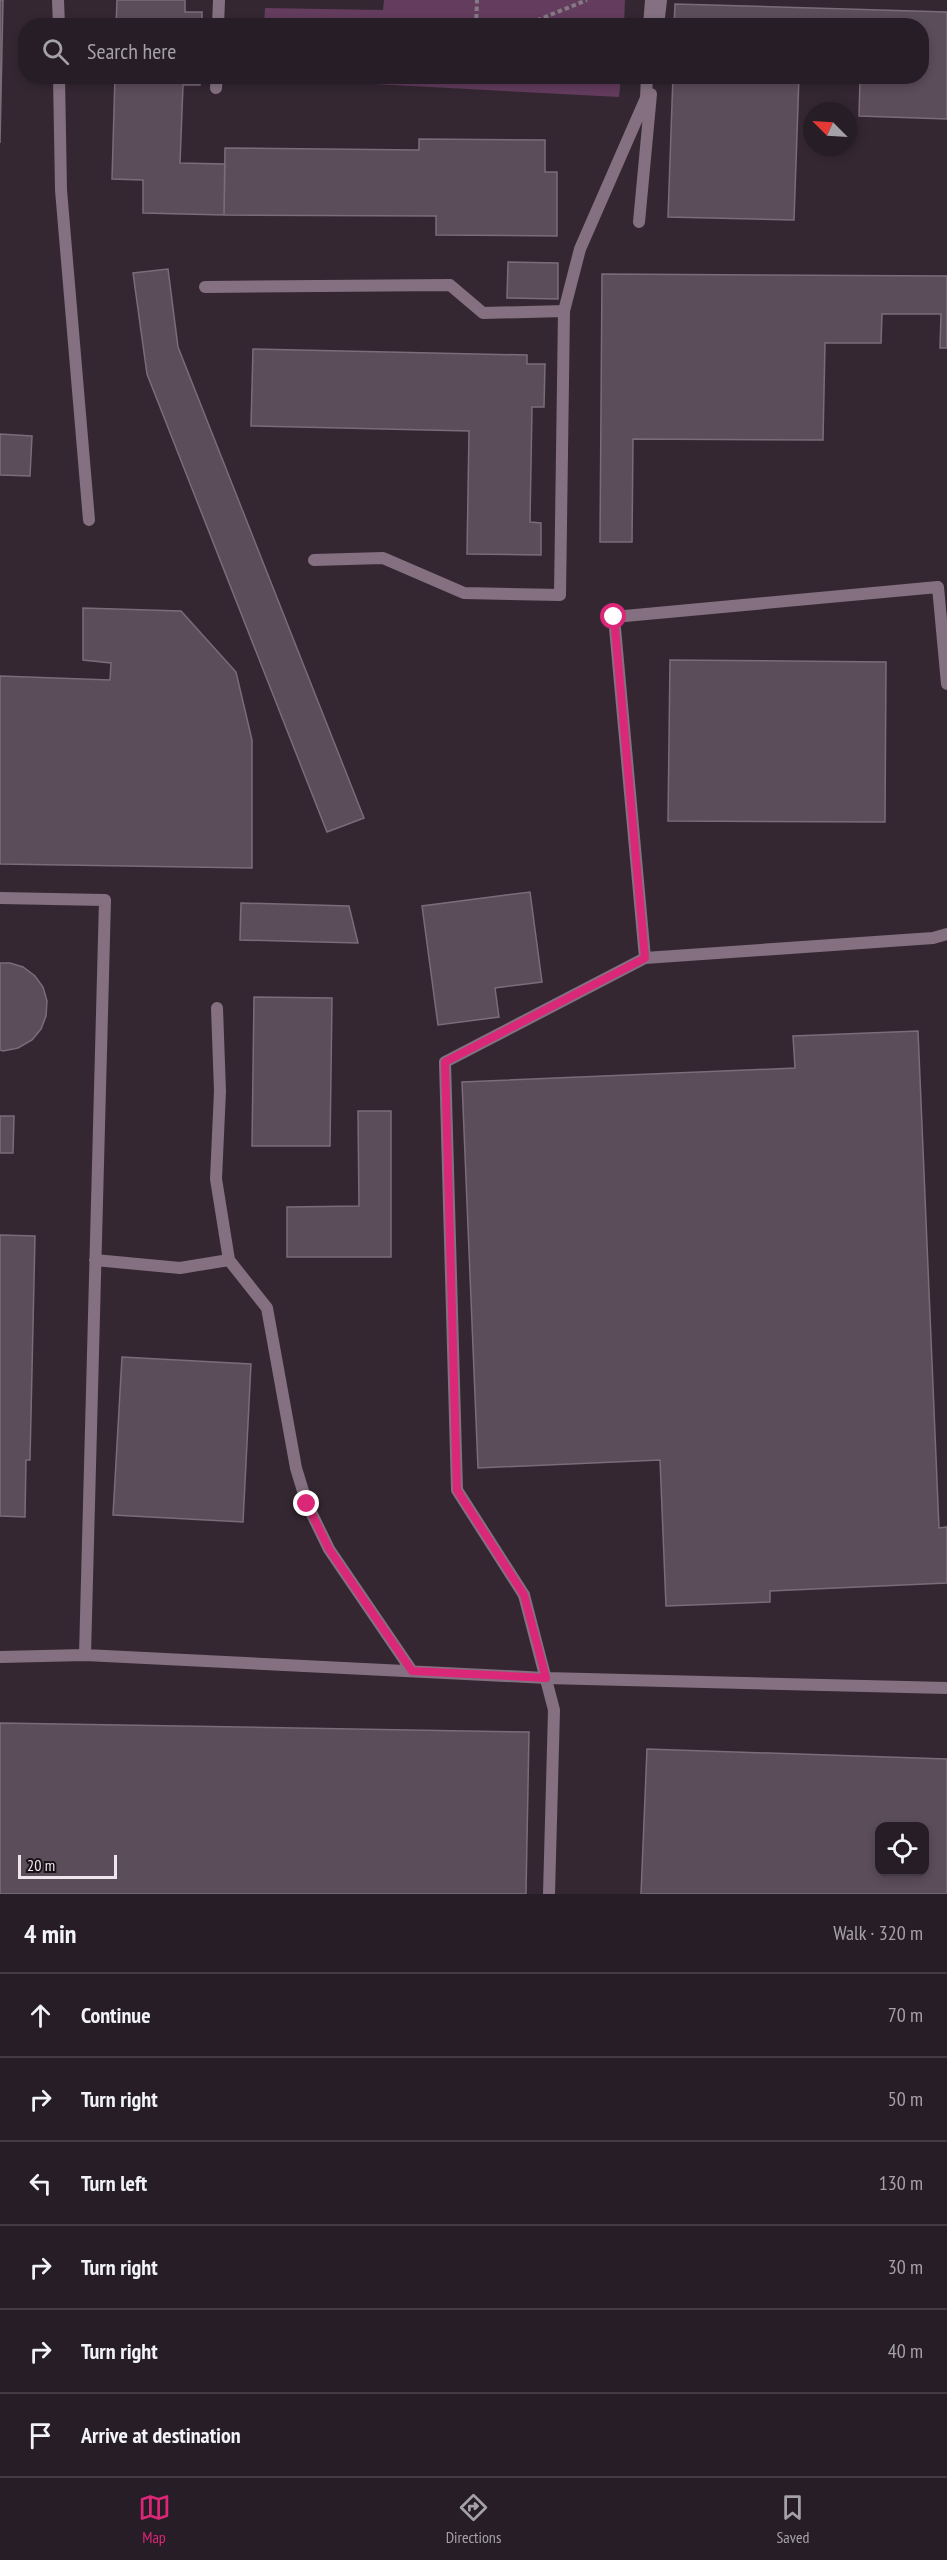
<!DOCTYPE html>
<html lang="en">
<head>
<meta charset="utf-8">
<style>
	:root { --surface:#271d26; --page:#2f262e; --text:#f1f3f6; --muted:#a4a2a7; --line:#433b43; --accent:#db2777 }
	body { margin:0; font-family:"PT Sans Narrow",sans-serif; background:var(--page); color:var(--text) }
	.controls { position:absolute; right:18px; bottom:18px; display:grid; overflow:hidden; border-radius:12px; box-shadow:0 3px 9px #0003 }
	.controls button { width:54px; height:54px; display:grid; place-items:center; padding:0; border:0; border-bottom:2px solid var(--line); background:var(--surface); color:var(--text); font:30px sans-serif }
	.compass { position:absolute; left:803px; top:102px; width:54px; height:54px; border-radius:50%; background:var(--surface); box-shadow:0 3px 9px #0003; rotate:294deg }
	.scale { position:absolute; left:18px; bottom:15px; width:99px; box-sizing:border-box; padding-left:6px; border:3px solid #eee5ed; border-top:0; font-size:16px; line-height:21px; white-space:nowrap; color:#eee5ed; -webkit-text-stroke:4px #181217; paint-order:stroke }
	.stop { position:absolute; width:18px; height:18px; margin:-14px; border:4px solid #db2777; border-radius:50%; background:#fff }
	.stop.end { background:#db2777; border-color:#fff; box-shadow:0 2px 6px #0008 }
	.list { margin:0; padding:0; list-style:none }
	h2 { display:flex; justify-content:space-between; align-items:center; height:78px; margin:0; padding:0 24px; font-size:26px }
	h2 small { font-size:20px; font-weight:400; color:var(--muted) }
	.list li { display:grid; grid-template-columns:39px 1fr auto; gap:18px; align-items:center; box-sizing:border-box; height:84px; padding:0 24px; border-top:2px solid var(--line) }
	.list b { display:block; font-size:22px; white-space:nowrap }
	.list em { font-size:20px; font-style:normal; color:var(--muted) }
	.icon { flex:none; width:33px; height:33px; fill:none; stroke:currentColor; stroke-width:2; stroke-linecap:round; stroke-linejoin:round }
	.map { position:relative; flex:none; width:947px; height:1894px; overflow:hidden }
	.search { position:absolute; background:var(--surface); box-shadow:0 3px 9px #0003; left:18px; right:18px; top:18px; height:66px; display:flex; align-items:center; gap:15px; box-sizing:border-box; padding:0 21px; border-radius:24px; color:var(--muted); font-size:22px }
	.sheet { height:582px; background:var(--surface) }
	nav { display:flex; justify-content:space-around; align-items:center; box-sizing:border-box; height:84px; border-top:2px solid var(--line); background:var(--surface); font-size:16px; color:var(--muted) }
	nav a { display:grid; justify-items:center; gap:3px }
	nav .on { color:var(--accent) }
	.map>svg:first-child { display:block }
</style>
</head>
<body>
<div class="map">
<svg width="947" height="1894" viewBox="0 0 947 1894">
	<rect width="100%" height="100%" fill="#342732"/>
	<!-- green -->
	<path fill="#633c5e" d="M 384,0 L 625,0 L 624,25 L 264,25 L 265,8 L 383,10 Z
		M 260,76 L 621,76 L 621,77 L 619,97 L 260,78 Z"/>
	<!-- building -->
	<path fill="#5c4d5a" stroke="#7c6c79" stroke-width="1.5" fill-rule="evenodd" d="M 0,0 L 3,0 L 0,143 Z
		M 117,0 L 185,0 L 185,12 L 202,12 L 202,26 L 116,26 Z
		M 675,4 L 947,12 L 947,119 L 859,116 L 860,79 L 799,77 L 794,220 L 668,217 L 673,76 L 922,76 L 922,26 L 674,26 Z
		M 115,76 L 200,76 L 200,85 L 183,85 L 180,163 L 225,164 L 224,215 L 143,213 L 143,180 L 112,179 Z
		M 419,139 L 545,140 L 545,172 L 557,172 L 557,236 L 436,235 L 436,216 L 224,215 L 225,148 L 419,150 Z
		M 508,262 L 558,263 L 558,299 L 507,298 Z
		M 168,269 L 178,347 L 364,818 L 327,832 L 147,374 L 133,273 Z
		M 602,274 L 947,276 L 947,348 L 940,348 L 941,314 L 882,314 L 881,343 L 825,343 L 823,440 L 633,439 L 632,542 L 600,542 Z
		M 253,349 L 527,355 L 527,364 L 545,364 L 544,407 L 532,407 L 530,522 L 541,523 L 541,555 L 467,554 L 469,431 L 251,426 Z
		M 0,434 L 32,436 L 30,476 L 0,475 Z
		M 83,608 L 181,611 L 236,672 L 252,740 L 252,868 L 0,864 L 0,676 L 110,680 L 111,663 L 83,660 Z
		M 670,660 L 886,662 L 885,822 L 668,821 Z
		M 530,892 L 542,982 L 495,988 L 499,1017 L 438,1025 L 422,906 Z
		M 241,903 L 349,906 L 358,943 L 240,940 Z
		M 0,963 L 10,963 L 23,967 L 35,976 L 43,987 L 47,1001 L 46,1016 L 41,1029 L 32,1040 L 18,1048 L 3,1051 L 0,1050 Z
		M 254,997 L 332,998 L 330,1146 L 252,1146 Z
		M 918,1031 L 939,1528 L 947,1527 L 947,1583 L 770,1591 L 770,1602 L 666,1606 L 660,1460 L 478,1468 L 462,1082 L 795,1068 L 793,1036 Z
		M 358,1111 L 391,1111 L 391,1257 L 287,1257 L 287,1207 L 359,1206 Z
		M 0,1116 L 14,1116 L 13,1153 L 0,1153 Z
		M 0,1235 L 35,1236 L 30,1460 L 26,1460 L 25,1517 L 0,1516 Z
		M 122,1357 L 251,1364 L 243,1522 L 113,1515 Z
		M 0,1723 L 529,1732 L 526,1894 L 0,1894 Z
		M 647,1749 L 947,1759 L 947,1894 L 641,1894 ZM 880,1826 L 924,1826 L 924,1872 L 880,1872 Z"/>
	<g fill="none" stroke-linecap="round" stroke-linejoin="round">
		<!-- path -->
		<path stroke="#857a84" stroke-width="4" stroke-dasharray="4.5 3" stroke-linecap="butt" d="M 404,26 L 405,24 L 441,26
			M 476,26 L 477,0
			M 523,26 L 587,0"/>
		<!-- service -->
		<path stroke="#847080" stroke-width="12" d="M 58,0 L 59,26
			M 218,26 L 219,0
			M 649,26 L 651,0
			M 658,26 L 661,0
			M 59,76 L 61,190 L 89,520
			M 216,88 L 217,76
			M 639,222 L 651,94
			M 205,287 L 450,285 L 483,313 L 564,311
			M 314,560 L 383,558 L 464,593 L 560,595 L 564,311 L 580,249 L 646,98 L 647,76
			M 947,684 L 938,587 L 614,617 L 645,958 L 933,938 L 947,934
			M 0,898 L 105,900 L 85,1655
			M 217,1008 L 220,1091 L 216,1179 L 229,1260 L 267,1308 L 296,1468 L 307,1504 L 329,1549 L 412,1671
			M 95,1260 L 180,1268 L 229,1260
			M 524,1595 L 457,1490 L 445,1062 L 645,958
			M 0,1657 L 85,1655 L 546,1678 L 947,1688"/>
		<!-- minor -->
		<path stroke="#847080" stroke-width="12" d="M 524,1595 L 554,1710 L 549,1894"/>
	</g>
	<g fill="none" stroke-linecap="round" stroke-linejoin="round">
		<!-- route -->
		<path stroke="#db2777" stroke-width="8" d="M 307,1504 L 329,1549 L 412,1671 L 546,1678 L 524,1595 L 457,1490 L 445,1062 L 645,958 L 614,617"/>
	</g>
</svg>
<div class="controls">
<button><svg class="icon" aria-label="locate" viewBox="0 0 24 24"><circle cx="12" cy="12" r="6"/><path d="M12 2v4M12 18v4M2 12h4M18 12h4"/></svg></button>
</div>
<svg class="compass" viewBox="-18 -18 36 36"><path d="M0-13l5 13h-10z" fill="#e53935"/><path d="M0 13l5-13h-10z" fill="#a4a2a7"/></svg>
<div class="scale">20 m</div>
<div class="stop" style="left:614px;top:617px"></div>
<div class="stop end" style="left:307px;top:1504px"></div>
<div class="search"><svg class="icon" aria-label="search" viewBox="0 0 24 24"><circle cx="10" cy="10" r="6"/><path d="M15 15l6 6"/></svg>Search here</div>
</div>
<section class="sheet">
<h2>4 min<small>Walk · 320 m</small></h2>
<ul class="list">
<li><svg class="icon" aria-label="ahead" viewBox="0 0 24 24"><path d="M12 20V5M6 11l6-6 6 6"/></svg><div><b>Continue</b></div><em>70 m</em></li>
<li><svg class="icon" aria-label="right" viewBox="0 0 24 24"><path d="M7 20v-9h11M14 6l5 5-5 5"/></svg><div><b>Turn right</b></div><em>50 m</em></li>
<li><svg class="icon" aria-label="left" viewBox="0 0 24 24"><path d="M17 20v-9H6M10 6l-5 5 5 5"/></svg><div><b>Turn left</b></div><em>130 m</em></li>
<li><svg class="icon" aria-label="right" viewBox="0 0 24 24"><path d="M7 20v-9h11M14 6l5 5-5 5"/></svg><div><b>Turn right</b></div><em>30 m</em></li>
<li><svg class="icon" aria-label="right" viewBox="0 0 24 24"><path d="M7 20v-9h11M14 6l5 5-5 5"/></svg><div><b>Turn right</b></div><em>40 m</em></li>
<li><svg class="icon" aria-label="arrive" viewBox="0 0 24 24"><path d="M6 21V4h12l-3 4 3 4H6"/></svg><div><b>Arrive at destination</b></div></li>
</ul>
</section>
<nav>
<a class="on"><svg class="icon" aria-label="map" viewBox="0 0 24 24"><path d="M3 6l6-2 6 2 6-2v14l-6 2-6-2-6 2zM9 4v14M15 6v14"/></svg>Map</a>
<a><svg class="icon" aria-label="directions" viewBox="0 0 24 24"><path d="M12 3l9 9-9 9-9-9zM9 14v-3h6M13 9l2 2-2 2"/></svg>Directions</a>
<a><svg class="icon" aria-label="saved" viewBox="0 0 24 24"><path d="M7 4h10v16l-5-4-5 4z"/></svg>Saved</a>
</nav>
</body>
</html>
